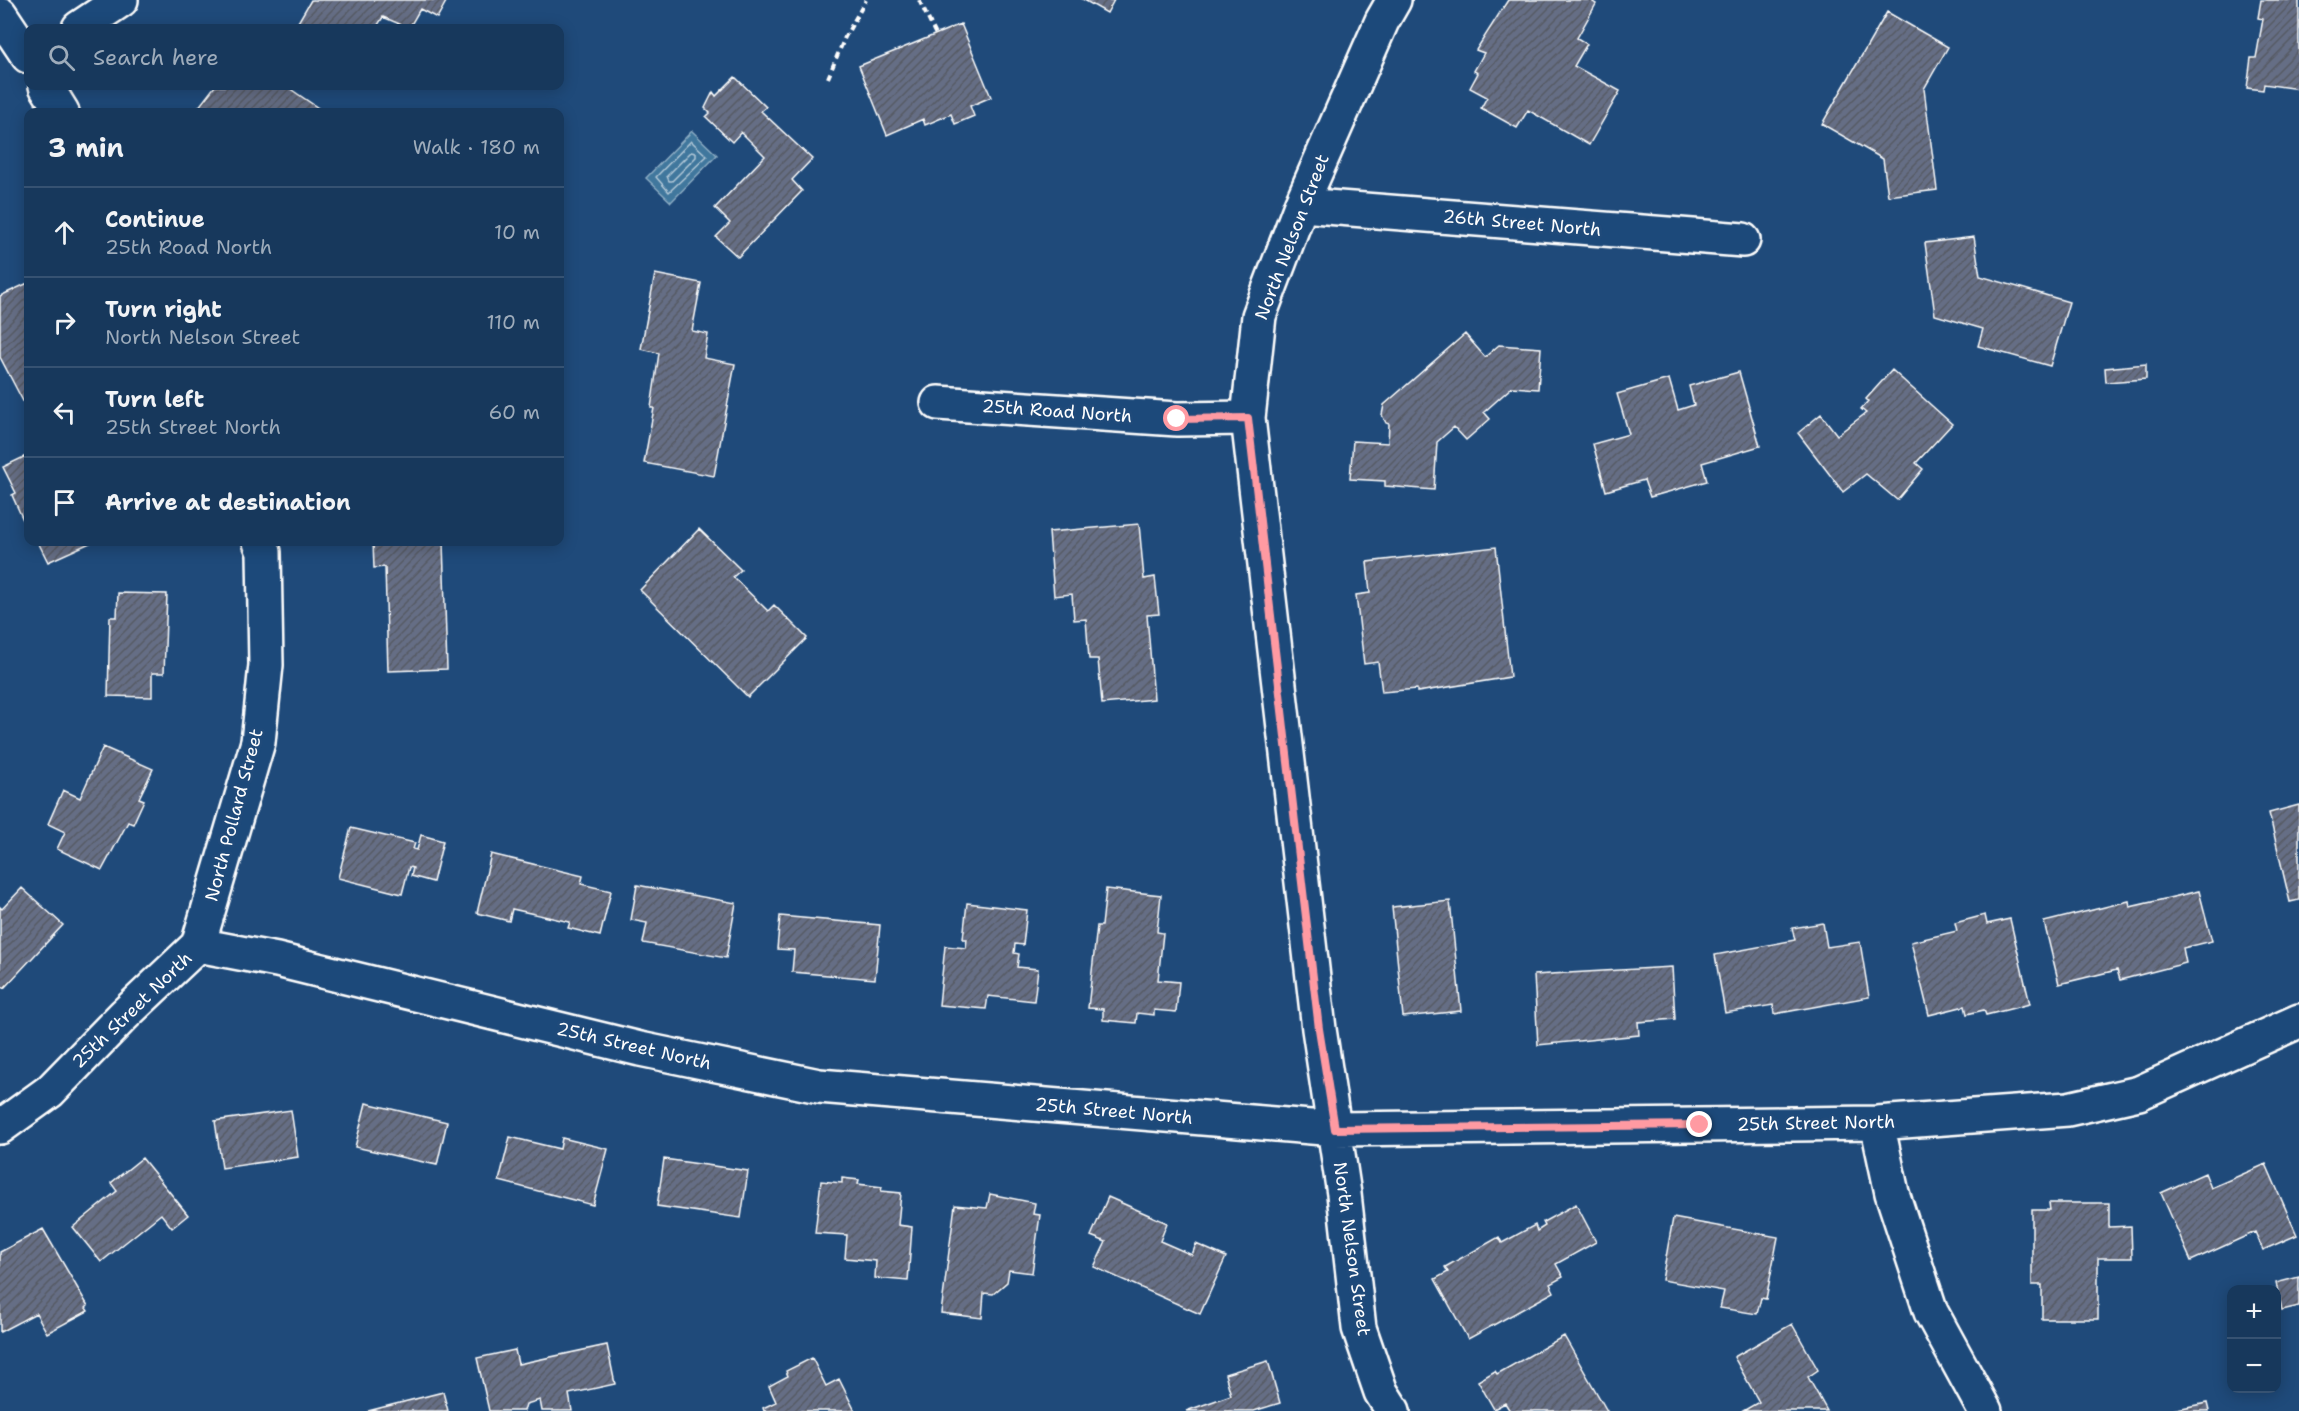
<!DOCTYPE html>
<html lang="en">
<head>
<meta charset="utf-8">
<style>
	:root { --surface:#17385c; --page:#244365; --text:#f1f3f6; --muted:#9eacbb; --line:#365272 }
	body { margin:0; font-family:"Shantell Sans",sans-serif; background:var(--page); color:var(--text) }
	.controls { position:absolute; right:18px; bottom:18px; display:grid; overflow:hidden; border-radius:12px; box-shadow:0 3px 15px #0003 }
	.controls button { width:54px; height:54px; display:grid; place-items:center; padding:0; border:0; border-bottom:2px solid var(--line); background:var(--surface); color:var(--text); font:30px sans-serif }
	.stop { position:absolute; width:18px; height:18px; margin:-14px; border:4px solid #ff9aa2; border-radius:50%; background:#fff }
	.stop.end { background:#ff9aa2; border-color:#fff; box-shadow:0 2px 6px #0008 }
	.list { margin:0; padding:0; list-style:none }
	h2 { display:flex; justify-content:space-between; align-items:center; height:78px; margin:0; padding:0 24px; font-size:26px }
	h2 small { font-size:20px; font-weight:400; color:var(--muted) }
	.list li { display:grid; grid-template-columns:39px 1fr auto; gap:18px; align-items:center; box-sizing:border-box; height:90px; padding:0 24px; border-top:2px solid var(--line) }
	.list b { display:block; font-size:22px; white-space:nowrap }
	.list p { margin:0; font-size:20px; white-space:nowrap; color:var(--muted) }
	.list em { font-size:20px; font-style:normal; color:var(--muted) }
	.icon { flex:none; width:33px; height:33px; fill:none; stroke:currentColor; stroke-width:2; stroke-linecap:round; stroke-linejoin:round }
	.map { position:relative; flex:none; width:2299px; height:1411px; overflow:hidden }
	.search { position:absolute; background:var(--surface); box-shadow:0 3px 15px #0003; left:24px; top:24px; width:540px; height:66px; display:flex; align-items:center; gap:15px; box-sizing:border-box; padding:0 21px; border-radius:12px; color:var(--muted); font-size:22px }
	.panel { position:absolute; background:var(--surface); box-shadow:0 3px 15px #0003; left:24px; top:108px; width:540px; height:438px; border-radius:12px }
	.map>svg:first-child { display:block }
</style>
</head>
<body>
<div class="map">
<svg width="2299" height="1411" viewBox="0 0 2299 1411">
	<defs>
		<pattern id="building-hatch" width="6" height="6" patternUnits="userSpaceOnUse" patternTransform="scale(1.5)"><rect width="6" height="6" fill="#656e85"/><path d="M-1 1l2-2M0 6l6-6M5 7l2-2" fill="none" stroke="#565a63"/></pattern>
	</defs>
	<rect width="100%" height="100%" fill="#1f4a7a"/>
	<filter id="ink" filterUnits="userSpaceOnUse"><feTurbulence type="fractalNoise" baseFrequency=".0167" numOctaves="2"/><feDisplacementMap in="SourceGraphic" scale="12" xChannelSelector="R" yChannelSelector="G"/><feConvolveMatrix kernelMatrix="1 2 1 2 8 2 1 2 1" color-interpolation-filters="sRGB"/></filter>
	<g filter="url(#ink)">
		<!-- water -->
		<path fill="#41779d" stroke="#8dadc4" stroke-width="1.5" d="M 692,131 L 717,155 L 671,202 L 646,178 Z"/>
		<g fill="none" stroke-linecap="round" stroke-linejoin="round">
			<!-- shore -->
			<path stroke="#b3c9d8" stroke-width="1.5" d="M 691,141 L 707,156 L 669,192 L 656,177 Z
				M 691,152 L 696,153 L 696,157 L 672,181 L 669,181 L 667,176 Z"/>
		</g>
		<!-- building -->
		<path fill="url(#building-hatch)" stroke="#fff" stroke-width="1.5" d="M 311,0 L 447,0 L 437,18 L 420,9 L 409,28 L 383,17 L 376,28 L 305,28 L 297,24 Z
			M 1084,0 L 1114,0 L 1107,13 Z
			M 1508,0 L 1594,0 L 1593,2 L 1596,4 L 1577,38 L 1587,44 L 1574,66 L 1620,91 L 1589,145 L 1528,110 L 1517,128 L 1481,108 L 1487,97 L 1470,88 L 1478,73 L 1474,71 L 1484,53 L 1476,50 Z
			M 2261,0 L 2299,0 L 2299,89 L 2264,84 L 2263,90 L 2247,88 L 2251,58 L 2256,58 L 2263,19 L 2258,18 Z
			M 1887,12 L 1948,47 L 1924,89 L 1937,190 L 1888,196 L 1883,159 L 1822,124 Z
			M 961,24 L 991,97 L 970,106 L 974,116 L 955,124 L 951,114 L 925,125 L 923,119 L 887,135 L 859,66 Z
			M 735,77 L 766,107 L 761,111 L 812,159 L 792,180 L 802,191 L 738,257 L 716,237 L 730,223 L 715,208 L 765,156 L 741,132 L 732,142 L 706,117 L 710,113 L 705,108 L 713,92 L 716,96 Z
			M 215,86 L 286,86 L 318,108 L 315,112 L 195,112 Z
			M 1974,237 L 1980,276 L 2069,302 L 2050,366 L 1978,346 L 1983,329 L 1935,315 L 1925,243 Z
			M 655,274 L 701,283 L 692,331 L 708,334 L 704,358 L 735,364 L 714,476 L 644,463 L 654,408 L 651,408 L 659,353 L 641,349 Z
			M 28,283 L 28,403 L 25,405 L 0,357 L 0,296 Z
			M 1465,334 L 1485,357 L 1499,345 L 1541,348 L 1538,389 L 1512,387 L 1484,412 L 1490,419 L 1466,440 L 1454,427 L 1437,442 L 1434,490 L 1385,486 L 1385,481 L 1350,479 L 1353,441 L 1388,443 L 1389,424 L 1386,423 L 1382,415 L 1384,405 Z
			M 2146,364 L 2146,379 L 2106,382 L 2105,368 Z
			M 1892,370 L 1952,424 L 1916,463 L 1923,469 L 1897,500 L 1866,474 L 1843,492 L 1798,433 L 1821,414 L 1837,435 L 1866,413 L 1861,409 L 1868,401 L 1866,399 Z
			M 1739,372 L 1760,446 L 1702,463 L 1707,481 L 1650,497 L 1644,480 L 1606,491 L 1593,444 L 1629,434 L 1617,394 L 1669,379 L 1678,410 L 1694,405 L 1689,386 Z
			M 28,455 L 28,531 L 12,495 L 16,493 L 3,467 Z
			M 1139,524 L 1144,579 L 1155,577 L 1159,614 L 1147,615 L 1154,699 L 1102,704 L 1098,659 L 1089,659 L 1086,619 L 1074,620 L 1072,594 L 1054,596 L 1049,532 Z
			M 699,529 L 741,570 L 733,577 L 768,611 L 774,605 L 807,638 L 748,697 L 640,590 Z
			M 38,542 L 92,542 L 48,562 Z
			M 373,542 L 443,542 L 447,669 L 388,671 L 385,567 L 374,568 Z
			M 1496,547 L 1510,677 L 1417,692 L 1417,689 L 1382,692 L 1378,662 L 1364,664 L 1356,595 L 1370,593 L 1367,562 Z
			M 118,593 L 167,594 L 164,673 L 152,673 L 152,697 L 108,696 L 110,617 L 117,617 Z
			M 103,747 L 153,769 L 139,798 L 144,800 L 133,824 L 128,822 L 102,870 L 57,849 L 65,832 L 48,824 L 63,790 L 80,798 Z
			M 2299,805 L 2299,900 L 2290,902 L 2269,813 Z
			M 351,828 L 415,843 L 413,849 L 417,850 L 421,835 L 443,841 L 433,882 L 411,876 L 413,868 L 409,867 L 402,894 L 338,878 Z
			M 491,854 L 583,876 L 581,884 L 611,891 L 600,936 L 568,928 L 570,922 L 512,909 L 509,921 L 477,913 Z
			M 637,885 L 736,903 L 726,958 L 643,943 L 647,923 L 631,920 Z
			M 22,888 L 63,925 L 4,988 L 0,985 L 0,907 L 2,909 Z
			M 1106,889 L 1161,895 L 1157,932 L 1163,933 L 1158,980 L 1179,982 L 1176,1012 L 1154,1010 L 1154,1015 L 1137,1013 L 1136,1023 L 1103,1020 L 1103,1009 L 1088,1008 L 1097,926 L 1102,926 Z
			M 2199,891 L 2212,941 L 2183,948 L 2186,963 L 2120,980 L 2117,970 L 2059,984 L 2044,922 L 2129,901 L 2130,907 Z
			M 1450,901 L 1461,1011 L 1403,1017 L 1392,907 Z
			M 967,903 L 1027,910 L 1023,945 L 1015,944 L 1014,953 L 1019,954 L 1017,967 L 1038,969 L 1034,1001 L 988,996 L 986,1009 L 939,1005 L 945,946 L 966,948 L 967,939 L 963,939 Z
			M 1985,915 L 1987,924 L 2010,919 L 2030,1004 L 1986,1015 L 1984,1010 L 1967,1014 L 1965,1006 L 1929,1015 L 1911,942 L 1957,931 L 1955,923 Z
			M 780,916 L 880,925 L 875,979 L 792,972 L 794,950 L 777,949 Z
			M 1823,923 L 1827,947 L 1860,942 L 1869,997 L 1774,1014 L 1773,1005 L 1725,1013 L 1715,955 L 1795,940 L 1792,928 Z
			M 1672,967 L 1675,1019 L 1638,1022 L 1639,1035 L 1538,1045 L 1534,975 Z
			M 366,1103 L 447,1122 L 437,1165 L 355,1147 Z
			M 291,1110 L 298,1157 L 222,1168 L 215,1121 Z
			M 510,1137 L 560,1149 L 562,1138 L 608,1149 L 593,1205 L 499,1181 Z
			M 142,1158 L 188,1215 L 172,1228 L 161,1214 L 101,1262 L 73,1227 L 117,1191 L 111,1183 Z
			M 664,1159 L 748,1171 L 741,1218 L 657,1206 Z
			M 2266,1164 L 2297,1235 L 2263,1250 L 2255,1232 L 2191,1261 L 2161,1193 L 2205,1173 L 2211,1188 Z
			M 842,1178 L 859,1180 L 858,1184 L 882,1187 L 881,1191 L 901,1193 L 898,1225 L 912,1227 L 908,1281 L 875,1278 L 876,1261 L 845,1258 L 847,1235 L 815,1233 L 821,1181 L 842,1183 Z
			M 990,1194 L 1035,1203 L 1033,1214 L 1040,1215 L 1032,1273 L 1009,1270 L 1007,1282 L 993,1294 L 984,1293 L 982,1318 L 941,1313 L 955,1205 L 987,1208 Z
			M 1108,1197 L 1167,1223 L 1160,1241 L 1192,1255 L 1196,1244 L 1226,1257 L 1200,1314 L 1094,1267 L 1106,1242 L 1091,1236 Z
			M 2049,1203 L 2109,1203 L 2109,1227 L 2131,1226 L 2132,1258 L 2098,1258 L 2098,1319 L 2042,1319 L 2042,1285 L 2032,1285 L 2032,1210 L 2050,1210 Z
			M 1576,1204 L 1596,1242 L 1556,1264 L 1563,1277 L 1550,1284 L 1554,1292 L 1468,1339 L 1435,1279 L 1448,1272 L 1445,1267 L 1499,1237 L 1502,1243 L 1535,1225 L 1537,1231 L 1545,1226 L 1543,1222 Z
			M 1673,1218 L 1778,1237 L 1766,1299 L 1761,1298 L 1757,1314 L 1720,1308 L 1724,1291 L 1662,1280 Z
			M 43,1229 L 88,1306 L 86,1308 L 88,1311 L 47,1333 L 36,1313 L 0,1332 L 0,1252 Z
			M 2299,1277 L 2299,1306 L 2282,1310 L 2276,1283 Z
			M 1792,1324 L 1818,1370 L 1808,1377 L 1827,1411 L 1743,1411 L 1759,1402 L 1734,1357 Z
			M 1564,1336 L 1607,1411 L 1510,1411 L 1505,1403 L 1494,1409 L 1478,1381 L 1495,1371 L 1497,1374 Z
			M 607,1345 L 615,1384 L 569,1394 L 572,1411 L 542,1411 L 540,1400 L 526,1404 L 524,1411 L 489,1411 L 477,1358 L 515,1350 L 518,1364 Z
			M 812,1358 L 826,1386 L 839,1379 L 855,1411 L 764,1411 L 763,1408 L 776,1402 L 769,1386 L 788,1376 L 786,1371 Z
			M 1268,1361 L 1280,1403 L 1254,1411 L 1186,1411 L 1231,1395 L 1225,1374 Z
			M 443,1392 L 448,1411 L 368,1411 Z
			M 2207,1403 L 2209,1411 L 2167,1411 Z"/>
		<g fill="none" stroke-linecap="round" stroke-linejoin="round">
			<!-- minor casing -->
			<g stroke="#fff" stroke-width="38">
				<path id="minor" d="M 0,14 L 28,56
					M 79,28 L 121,0
					M 46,86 L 62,112
					M 1301,205 L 1743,240
					M 938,403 L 1177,419 L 1248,418
					M 198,945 L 258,742 L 266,665 L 264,552 L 260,542
					M 1877,1123 L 1892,1193 L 1931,1312 L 1985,1411
					M 0,1127 L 50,1091 L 124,1015 L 198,945 L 277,960 L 640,1049 L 819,1086 L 1335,1129 L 1877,1123 L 2068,1109 L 2139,1093 L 2299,1021
					M 1393,1411 L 1381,1392 L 1359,1328 L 1344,1194 L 1319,1029 L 1248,418 L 1259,316 L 1301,205 L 1382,21 L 1394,0"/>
			</g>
			<!-- path -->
			<path stroke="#fff" stroke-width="4" stroke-dasharray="6 4.5" stroke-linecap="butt" d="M 919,0 L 936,35
				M 828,78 L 845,37 L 866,0"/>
			<!-- minor -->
			<use href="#minor" stroke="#1f4a7a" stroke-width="33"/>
		</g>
	</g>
	<g fill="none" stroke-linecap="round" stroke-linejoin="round" filter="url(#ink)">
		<!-- route -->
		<path stroke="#ff9aa2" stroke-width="8" d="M 1177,419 L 1248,418 L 1319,1029 L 1335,1129 L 1700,1125"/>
	</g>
	<g text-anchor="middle" stroke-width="6" stroke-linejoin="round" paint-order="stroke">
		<!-- street labels -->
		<g font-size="18" fill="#fff" stroke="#1f4a7a">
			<text transform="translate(1522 223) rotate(5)" y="6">26th Street North</text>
			<text transform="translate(1292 237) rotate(-69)" y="6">North Nelson Street</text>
			<text transform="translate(1057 411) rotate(4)" y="6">25th Road North</text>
			<text transform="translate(234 815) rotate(-75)" y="6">North Pollard Street</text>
			<text transform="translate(132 1010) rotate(-44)" y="6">25th Street North</text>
			<text transform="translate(634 1046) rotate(13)" y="6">25th Street North</text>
			<text transform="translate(1114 1111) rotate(5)" y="6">25th Street North</text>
			<text transform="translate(1816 1123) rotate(-1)" y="6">25th Street North</text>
			<text transform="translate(1352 1249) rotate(82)" y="6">North Nelson Street</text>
		</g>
	</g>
</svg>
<div class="controls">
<button>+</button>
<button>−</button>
</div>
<div class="stop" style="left:1177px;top:419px"></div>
<div class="stop end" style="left:1700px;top:1125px"></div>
<div class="search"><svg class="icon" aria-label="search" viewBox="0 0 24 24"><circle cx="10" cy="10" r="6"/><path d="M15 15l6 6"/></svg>Search here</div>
<section class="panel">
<h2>3 min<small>Walk · 180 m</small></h2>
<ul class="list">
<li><svg class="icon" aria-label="ahead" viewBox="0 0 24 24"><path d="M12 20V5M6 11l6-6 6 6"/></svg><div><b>Continue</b><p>25th Road North</p></div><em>10 m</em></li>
<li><svg class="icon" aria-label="right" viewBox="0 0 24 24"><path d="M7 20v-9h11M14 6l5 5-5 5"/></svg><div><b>Turn right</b><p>North Nelson Street</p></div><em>110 m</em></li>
<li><svg class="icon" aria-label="left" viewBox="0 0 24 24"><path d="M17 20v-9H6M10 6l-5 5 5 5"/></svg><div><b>Turn left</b><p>25th Street North</p></div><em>60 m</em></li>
<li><svg class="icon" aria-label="arrive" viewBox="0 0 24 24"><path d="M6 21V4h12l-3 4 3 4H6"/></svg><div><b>Arrive at destination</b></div></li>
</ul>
</section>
</div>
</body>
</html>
